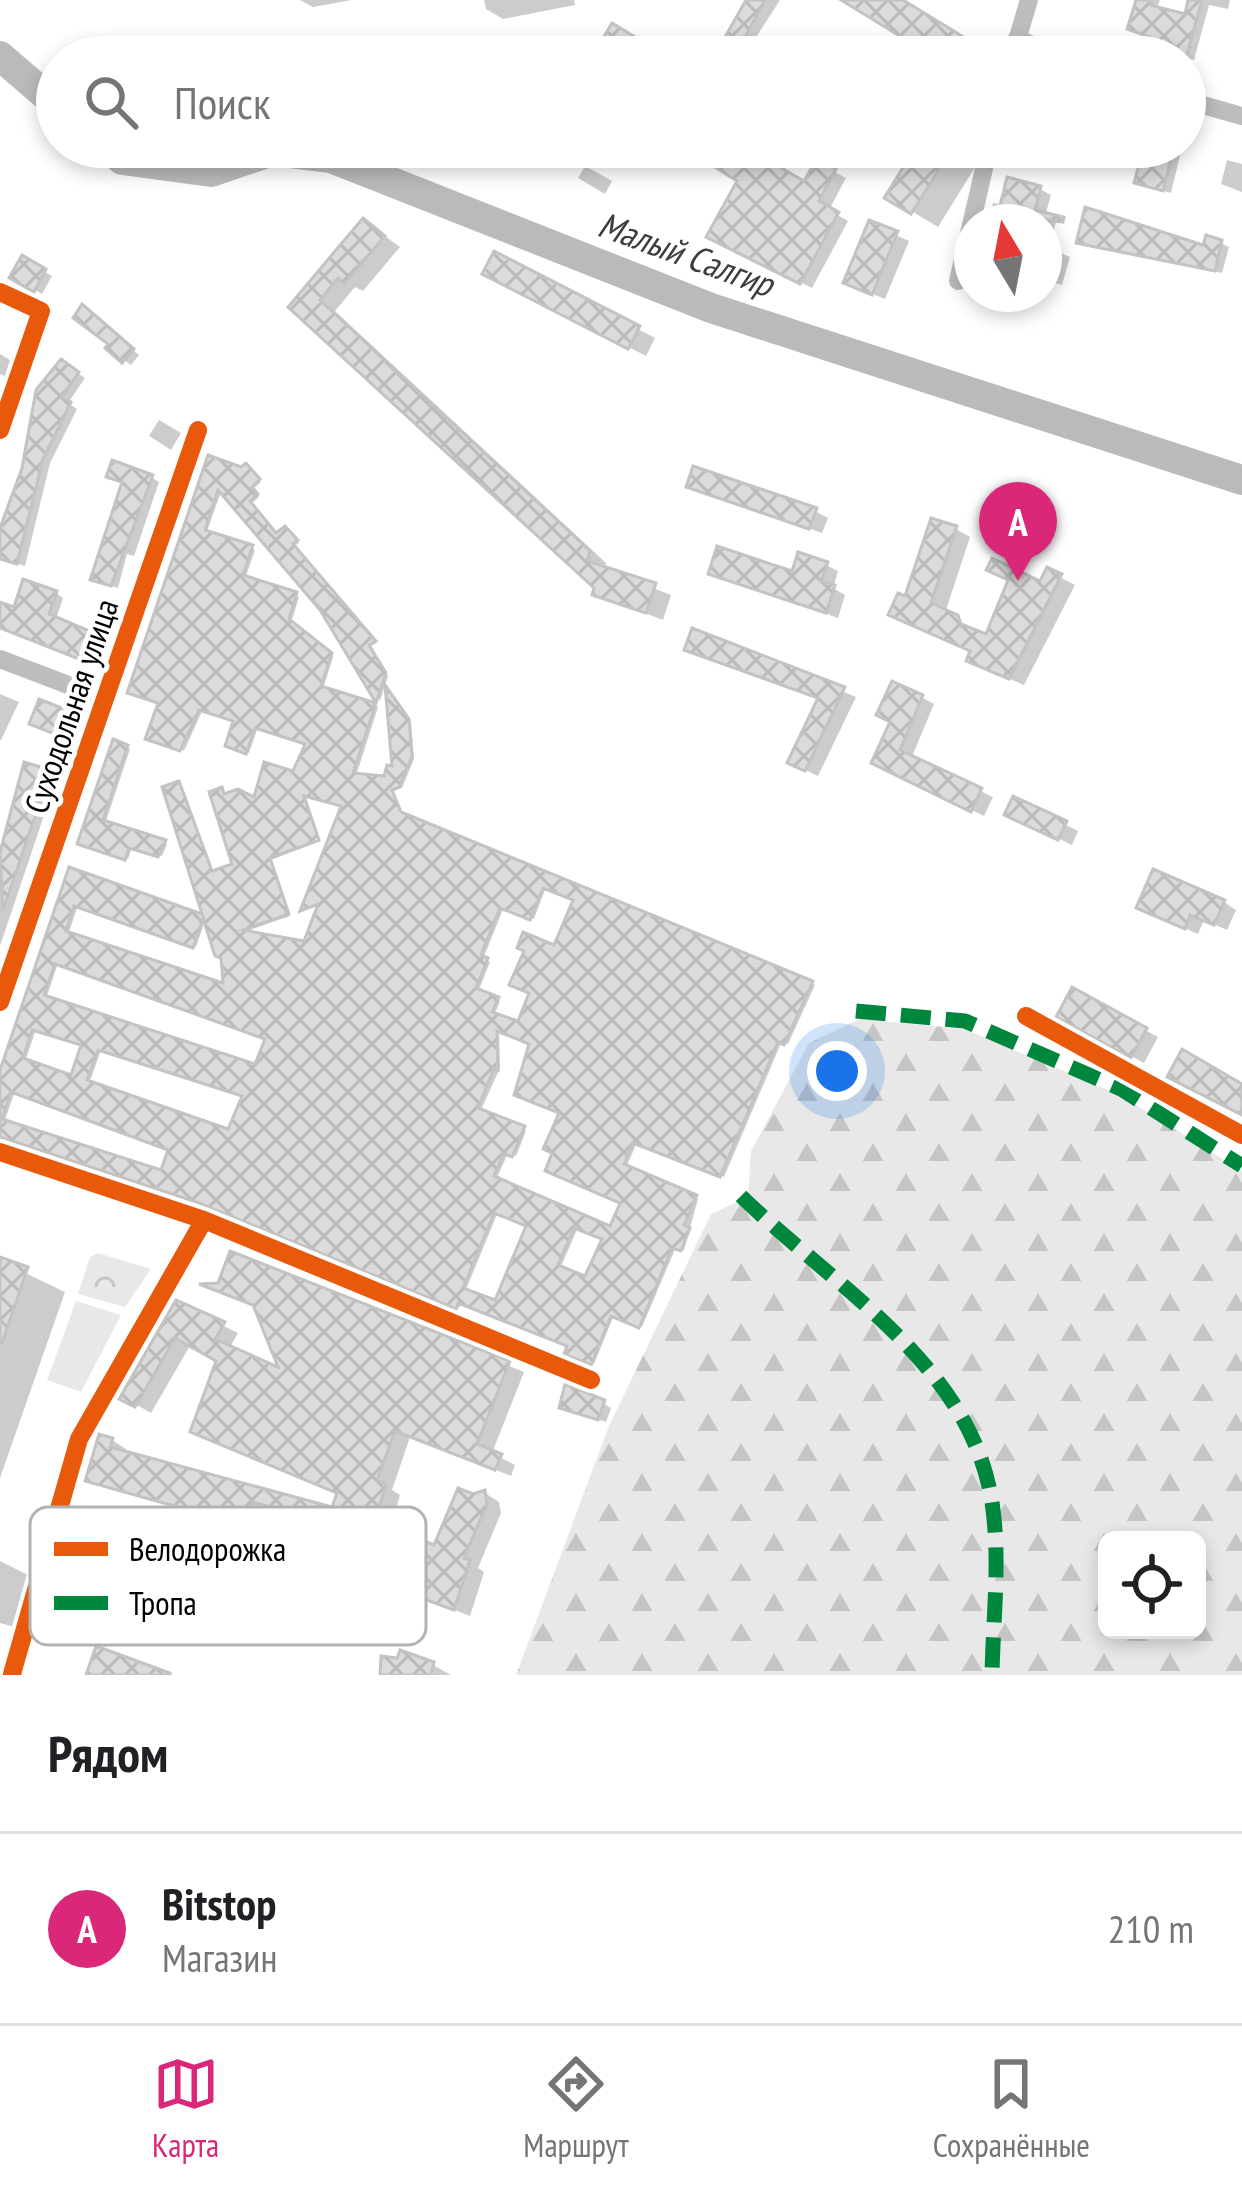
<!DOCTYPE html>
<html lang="ru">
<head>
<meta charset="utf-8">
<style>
	:root { --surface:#fff; --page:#f2f2f2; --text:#202124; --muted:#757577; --line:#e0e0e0; --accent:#db2777 }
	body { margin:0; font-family:"PT Sans Narrow",sans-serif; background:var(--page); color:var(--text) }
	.controls { position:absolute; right:36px; bottom:36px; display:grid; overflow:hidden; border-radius:18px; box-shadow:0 6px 18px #0003 }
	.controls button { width:108px; height:108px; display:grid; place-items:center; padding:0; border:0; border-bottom:3px solid var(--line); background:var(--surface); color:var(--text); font:60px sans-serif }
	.compass { position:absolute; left:954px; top:204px; width:108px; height:108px; border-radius:50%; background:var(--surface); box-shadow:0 6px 18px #0003; rotate:350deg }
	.you { position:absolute; left:837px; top:1071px; width:42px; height:42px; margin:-30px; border:9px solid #fff; border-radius:50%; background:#1a73e8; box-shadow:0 0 0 18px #1a73e833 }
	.badge { display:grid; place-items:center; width:78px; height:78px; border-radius:50%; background:var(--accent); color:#fff; font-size:39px; font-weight:700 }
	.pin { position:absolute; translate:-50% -99px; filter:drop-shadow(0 3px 6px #0008) }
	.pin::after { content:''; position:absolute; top:63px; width:42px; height:36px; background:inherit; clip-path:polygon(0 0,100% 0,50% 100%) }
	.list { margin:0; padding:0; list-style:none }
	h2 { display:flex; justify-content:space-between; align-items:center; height:156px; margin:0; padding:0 48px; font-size:51px }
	h2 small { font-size:39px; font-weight:400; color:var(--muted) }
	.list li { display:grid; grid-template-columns:78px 1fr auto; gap:36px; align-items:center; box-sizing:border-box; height:192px; padding:0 48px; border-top:3px solid var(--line) }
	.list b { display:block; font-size:45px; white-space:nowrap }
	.list p { margin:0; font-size:39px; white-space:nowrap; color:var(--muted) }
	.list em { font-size:39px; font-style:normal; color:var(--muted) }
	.icon { flex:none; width:66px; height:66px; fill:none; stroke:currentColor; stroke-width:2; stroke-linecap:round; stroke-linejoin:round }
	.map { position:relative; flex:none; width:1242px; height:1675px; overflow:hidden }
	.search { position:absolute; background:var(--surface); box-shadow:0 6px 18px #0003; left:36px; right:36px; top:36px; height:132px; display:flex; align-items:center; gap:30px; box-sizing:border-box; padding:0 42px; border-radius:66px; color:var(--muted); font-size:45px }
	.sheet { height:348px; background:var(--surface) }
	nav { display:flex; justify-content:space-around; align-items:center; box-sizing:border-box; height:168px; border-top:3px solid var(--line); background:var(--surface); font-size:33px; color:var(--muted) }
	nav a { display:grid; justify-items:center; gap:6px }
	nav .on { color:var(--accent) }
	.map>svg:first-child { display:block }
</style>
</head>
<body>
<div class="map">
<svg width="1242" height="1675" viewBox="0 0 1242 1675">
	<defs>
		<pattern id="forest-firs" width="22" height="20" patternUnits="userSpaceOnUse" patternTransform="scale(3)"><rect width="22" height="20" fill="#e8e8e8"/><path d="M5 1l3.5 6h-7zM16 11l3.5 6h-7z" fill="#c5c5c5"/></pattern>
		<pattern id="park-crowns" width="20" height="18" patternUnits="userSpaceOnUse" patternTransform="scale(3)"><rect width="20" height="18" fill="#e8e8e8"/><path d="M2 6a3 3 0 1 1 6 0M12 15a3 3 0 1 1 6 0" fill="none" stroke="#c5c5c5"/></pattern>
		<pattern id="building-cross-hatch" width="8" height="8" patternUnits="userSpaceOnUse" patternTransform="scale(3)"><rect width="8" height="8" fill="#dbdbdb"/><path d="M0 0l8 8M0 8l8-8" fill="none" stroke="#bababa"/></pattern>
	</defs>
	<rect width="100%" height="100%" fill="#fff"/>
	<!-- forest -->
	<path fill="url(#forest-firs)" fill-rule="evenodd" d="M 860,1019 L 965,1029 L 1120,1095 L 1242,1171 L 1242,1675 L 516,1675 L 609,1426 L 711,1214 L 748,1197 L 751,1151 L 809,1043 ZM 1107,1540 L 1197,1540 L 1197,1630 L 1107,1630 Z"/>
	<!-- park -->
	<path fill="url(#park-crowns)" d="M 98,1253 L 151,1269 L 125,1307 L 78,1294 L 90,1257 Z"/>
	<!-- pitch -->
	<path fill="#e8e8e8" d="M 76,1301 L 121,1315 L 81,1392 L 47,1380 Z"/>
	<!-- shadow -->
	<path fill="#0003" fill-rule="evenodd" d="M 300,0 L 352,0 L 313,7 Z
		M 484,0 L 574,0 L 575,5 L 503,19 L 486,9 Z
		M 749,0 L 780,0 L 744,56 L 724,45 Z
		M 847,0 L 899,0 L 993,57 L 940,57 Z
		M 1140,0 L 1160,0 L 1156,10 L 1187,18 L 1191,0 L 1230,0 L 1228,9 L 1209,5 L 1194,60 L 1158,50 Z
		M 183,147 L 216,147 L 215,170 L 191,164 Z
		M 549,147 L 580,147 L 572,160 Z
		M 720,147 L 741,147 L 805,185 L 818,163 L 846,178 L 829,210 L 848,221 L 812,288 L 720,242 L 741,180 L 729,152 Z
		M 919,147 L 971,147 L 965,157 L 977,164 L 938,227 L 888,197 Z
		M 1023,147 L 1063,147 L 1056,164 L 1028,157 L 1021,152 Z
		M 1116,147 L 1182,147 L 1171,193 L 1145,186 L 1143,162 L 1122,157 Z
		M 1227,160 L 1242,164 L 1242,192 L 1221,184 Z
		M 585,166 L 612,181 L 605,194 L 578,178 Z
		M 1040,189 L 1051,195 L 1045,216 L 1056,222 L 1049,248 L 1070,257 L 1062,285 L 1044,280 L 1044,222 L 989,222 L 993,203 L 1003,205 Z
		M 364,221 L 400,247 L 363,291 L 355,287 L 335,311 L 606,563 L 604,569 L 671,595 L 663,620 L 595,594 L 597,587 L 292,307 Z
		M 871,224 L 909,241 L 885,299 L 859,289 Z
		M 1079,242 L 1205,249 L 1221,243 L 1229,247 L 1222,273 Z
		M 496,255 L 655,338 L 646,356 L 503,282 Z
		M 23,259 L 52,276 L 42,294 L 13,277 Z
		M 90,312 L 139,355 L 131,365 L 124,360 Z
		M 0,354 L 10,360 L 5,376 L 0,374 Z
		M 62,363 L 85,378 L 68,403 L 77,409 L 50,463 L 25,566 L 0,558 L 0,539 Z
		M 159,420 L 181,433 L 171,450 L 149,436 Z
		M 210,459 L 249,468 L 261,482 L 253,489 L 259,497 L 251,504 L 278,536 L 288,531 L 299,543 L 294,546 L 376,643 L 370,647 L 388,676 L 380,701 L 322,608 L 222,489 L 206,534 L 255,550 L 245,579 L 299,597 L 291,623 L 333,657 L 323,689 L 378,707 L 356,776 L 387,779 L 396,770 L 389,691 L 411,723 L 414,759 L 402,788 L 393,791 L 403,816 L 815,985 L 788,1044 L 782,1041 L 724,1177 L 637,1142 L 626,1168 L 698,1199 L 684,1250 L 676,1247 L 642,1327 L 614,1315 L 594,1364 L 568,1353 L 571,1345 L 461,1303 L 459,1308 L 206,1203 L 0,1135 L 0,1080 L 71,870 L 206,918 L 196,947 L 78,905 L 68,935 L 226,987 L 179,785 L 214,874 L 236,866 L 221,791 L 226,797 L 256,801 L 295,775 L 309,743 L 258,727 L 249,753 L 228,745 L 237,720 L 203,709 L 184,751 L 149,738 ZM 305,795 L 345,805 L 304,909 L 321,905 L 306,944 L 241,933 L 290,916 L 271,860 L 320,841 ZM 546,887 L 577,899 L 519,1025 L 494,1016 L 500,1001 L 478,992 L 490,962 L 483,959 L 504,907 L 534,919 ZM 58,963 L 268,1038 L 256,1068 L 46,999 ZM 36,1029 L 85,1044 L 73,1078 L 25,1062 ZM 499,1030 L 533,1043 L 562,1112 L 624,1202 L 612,1230 L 496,1180 L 508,1153 L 516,1156 L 526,1131 L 480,1112 L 500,1068 ZM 101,1050 L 245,1095 L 230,1133 L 89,1084 ZM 15,1091 L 171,1149 L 163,1174 L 4,1123 ZM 498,1212 L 530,1225 L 497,1304 L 465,1292 ZM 578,1227 L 605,1239 L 587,1280 L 560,1269 Z
		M 151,477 L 159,482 L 134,556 L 127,554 L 118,588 L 101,583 L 125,482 Z
		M 689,486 L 815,511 L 828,518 L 822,533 Z
		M 956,529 L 970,537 L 945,613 L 974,633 L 988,638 L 1042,585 L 1048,571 L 1075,585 L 1024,685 L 985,668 L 974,652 L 907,600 Z
		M 826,565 L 838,571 L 833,588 L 845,595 L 838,618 L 711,572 L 794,575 Z
		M 56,593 L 63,598 L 56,619 L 105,642 L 97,665 L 0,628 L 0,605 L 16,611 Z
		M 693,632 L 856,697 L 818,776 L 803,769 L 821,699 Z
		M 0,694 L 19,702 L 1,740 L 0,740 Z
		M 921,697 L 934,704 L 911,759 L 993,797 L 984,816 L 887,769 Z
		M 71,715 L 78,719 L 71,739 L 41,727 Z
		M 114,743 L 130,749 L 105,824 L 167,844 L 162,856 L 132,847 L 128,859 L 81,842 Z
		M 49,773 L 57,777 L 0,946 L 0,851 Z
		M 1014,800 L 1078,831 L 1072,845 L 1020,820 Z
		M 1224,902 L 1236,910 L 1227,930 L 1204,920 L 1198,934 L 1152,914 Z
		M 1073,991 L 1158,1037 L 1144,1063 L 1060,1016 Z
		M 232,1254 L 524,1372 L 492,1453 L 515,1465 L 511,1476 L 410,1437 L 392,1490 L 400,1495 L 390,1530 L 436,1549 L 473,1497 L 485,1493 L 499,1502 L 501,1513 L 478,1568 L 484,1572 L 470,1616 L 367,1576 L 370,1565 L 354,1556 L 362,1534 L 339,1528 L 308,1638 L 273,1628 L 259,1620 L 289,1514 L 267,1508 L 236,1618 L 204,1609 L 189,1600 L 213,1519 L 89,1480 L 112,1440 L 126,1449 L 125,1454 L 334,1510 L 340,1493 L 220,1360 L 191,1344 L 151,1413 L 123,1397 L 177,1303 L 238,1333 L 229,1349 L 283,1373 Z
		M 0,1261 L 65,1292 L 0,1478 Z
		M 603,1403 L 611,1408 L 606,1422 L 570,1411 Z
		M 0,1561 L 50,1586 L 36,1633 L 0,1623 Z
		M 433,1665 L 451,1675 L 383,1675 Z"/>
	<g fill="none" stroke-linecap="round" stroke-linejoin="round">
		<!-- river -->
		<path stroke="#bababa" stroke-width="30" d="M 0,56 L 57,105
			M 107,147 L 122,160 L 211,172 L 273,151 L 331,158 L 711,308 L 1242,480"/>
	</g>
	<!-- building -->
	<path fill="url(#building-cross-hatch)" stroke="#c3c3c3" stroke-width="3" fill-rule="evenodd" d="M 746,0 L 765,0 L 735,55 L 720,46 Z
		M 841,0 L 903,0 L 980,47 L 974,57 L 934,57 Z
		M 1136,0 L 1151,0 L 1150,5 L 1185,14 L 1188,0 L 1202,0 L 1186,58 L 1148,47 L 1150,37 L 1127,29 Z
		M 612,23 L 650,46 L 643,57 L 619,57 L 599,45 Z
		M 728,147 L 745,147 L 804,181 L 817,158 L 836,169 L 819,201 L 839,212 L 800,284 L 706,237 L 737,181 L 715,167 Z
		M 916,147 L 953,147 L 911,214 L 884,198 Z
		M 1103,147 L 1174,147 L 1163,191 L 1134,183 L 1140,161 L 1103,152 Z
		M 1007,177 L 1041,186 L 1035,210 L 1064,217 L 1063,222 L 998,214 Z
		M 1085,207 L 1203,245 L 1206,235 L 1222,240 L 1215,271 L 1076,243 Z
		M 363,218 L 385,236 L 344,284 L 338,278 L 320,300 L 590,551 L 587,561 L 656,583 L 646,613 L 592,595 L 594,588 L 288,307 Z
		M 869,220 L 898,231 L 872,295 L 843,283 Z
		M 494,251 L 640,326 L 628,349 L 482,274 Z
		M 22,255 L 46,269 L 34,292 L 9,278 Z
		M 82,304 L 134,349 L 122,363 L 105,348 L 108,344 L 73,318 Z
		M 61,359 L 79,372 L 61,398 L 71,402 L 43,459 L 17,564 L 0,559 L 0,528 L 22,468 L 36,390 Z
		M 208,455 L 241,467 L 246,463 L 260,479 L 252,487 L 258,494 L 250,501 L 276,533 L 285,526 L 298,540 L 293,544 L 376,641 L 369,645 L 386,673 L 376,703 L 320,610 L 218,490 L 205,530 L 253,545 L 243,575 L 297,592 L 289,619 L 332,653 L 321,686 L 376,703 L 353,773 L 384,776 L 387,765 L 392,766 L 385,685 L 409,719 L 412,756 L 399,787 L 392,790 L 401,812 L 813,981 L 784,1045 L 778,1042 L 720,1177 L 633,1143 L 624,1164 L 697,1195 L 684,1225 L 690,1228 L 681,1251 L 672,1248 L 639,1328 L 611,1316 L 591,1365 L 564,1354 L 567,1346 L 458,1303 L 456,1309 L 199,1203 L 0,1137 L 0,1070 L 69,867 L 202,914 L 162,787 L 179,781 L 212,871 L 232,864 L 209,792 L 222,787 L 224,794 L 238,789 L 254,797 L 264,762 L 293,771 L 305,744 L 255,728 L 246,754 L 225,746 L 233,721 L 199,710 L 180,751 L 145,739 L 158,703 L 127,693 ZM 304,796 L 341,806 L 300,911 L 318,904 L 304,941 L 243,930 L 289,914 L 270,858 L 319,840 ZM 543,888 L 573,900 L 554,945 L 523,932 L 517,948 L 524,951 L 509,985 L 529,993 L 518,1021 L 492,1012 L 499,997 L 476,988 L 488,958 L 481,955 L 500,908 L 530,920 ZM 74,906 L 193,948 L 203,918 L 215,956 L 221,958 L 223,983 L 66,931 ZM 55,964 L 265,1039 L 255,1064 L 44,995 ZM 32,1030 L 81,1045 L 71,1075 L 23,1058 ZM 497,1031 L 529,1044 L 514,1095 L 559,1113 L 543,1149 L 552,1153 L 545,1171 L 620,1203 L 610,1226 L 494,1176 L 504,1154 L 512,1157 L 525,1126 L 478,1108 L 494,1068 L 498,1070 ZM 98,1050 L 242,1096 L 228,1129 L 87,1080 ZM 11,1092 L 168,1150 L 161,1170 L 2,1119 ZM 494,1213 L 526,1226 L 495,1300 L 463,1288 ZM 574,1228 L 602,1239 L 585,1276 L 558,1265 Z
		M 112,460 L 153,475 L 111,586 L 90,580 L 122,482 L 106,477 Z
		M 693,466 L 817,508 L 809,529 L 686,487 Z
		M 931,518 L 957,526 L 931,603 L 958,615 L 961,624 L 986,634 L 1008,580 L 986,570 L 992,558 L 1040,581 L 1047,567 L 1062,574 L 1009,679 L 966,661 L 970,651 L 888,615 L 898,593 L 905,596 Z
		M 717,546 L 792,571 L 798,552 L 828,562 L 821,581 L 835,585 L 826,613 L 708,574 Z
		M 23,579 L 57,591 L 49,614 L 99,635 L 89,663 L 0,628 L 0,602 L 14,607 Z
		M 692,628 L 845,687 L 805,771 L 787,763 L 818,698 L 684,650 Z
		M 892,681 L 923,695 L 900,750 L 982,788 L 971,812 L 871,763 L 890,722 L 876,715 Z
		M 39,699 L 72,712 L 62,737 L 29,724 Z
		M 113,739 L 128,745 L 103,820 L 166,840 L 158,857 L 129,848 L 125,860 L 77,844 Z
		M 24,762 L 51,770 L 3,910 L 0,852 Z
		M 1013,796 L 1067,821 L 1058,840 L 1004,815 Z
		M 1153,869 L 1225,900 L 1214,925 L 1190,915 L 1185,929 L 1136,908 Z
		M 1072,987 L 1147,1028 L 1131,1058 L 1056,1017 Z
		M 1182,1049 L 1242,1084 L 1242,1115 L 1167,1077 Z
		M 230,1251 L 510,1361 L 477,1444 L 502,1454 L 495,1470 L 395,1431 L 377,1480 L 386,1484 L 375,1521 L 434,1545 L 458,1488 L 473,1494 L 485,1490 L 487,1504 L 464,1558 L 470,1560 L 454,1610 L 363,1577 L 368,1564 L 350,1557 L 359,1532 L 324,1522 L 293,1632 L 255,1621 L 286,1511 L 252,1502 L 221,1612 L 186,1602 L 210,1516 L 85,1481 L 99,1434 L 113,1438 L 110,1447 L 332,1507 L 337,1493 L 190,1432 L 216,1361 L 175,1338 L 135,1407 L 119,1399 L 176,1300 L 225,1322 L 215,1339 L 278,1367 L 253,1305 L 199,1284 L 218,1283 Z
		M 0,1257 L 28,1267 L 2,1343 L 0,1343 Z
		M 565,1384 L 605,1400 L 598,1420 L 559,1408 Z
		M 96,1646 L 170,1673 L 170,1675 L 86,1675 Z
		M 400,1650 L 434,1662 L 431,1675 L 380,1675 L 381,1656 L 397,1658 Z"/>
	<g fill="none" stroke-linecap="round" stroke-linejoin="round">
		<!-- minor -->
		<path stroke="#bdbdbd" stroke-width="18" d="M 1017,38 L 1057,57
			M 1012,57 L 1029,0
			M 1185,100 L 1242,116
			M 958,281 L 989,147
			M 0,292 L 41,311 L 0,430
			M 0,659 L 105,699
			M 0,1002 L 198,430
			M 1026,1016 L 1242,1135
			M 0,1152 L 204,1220 L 591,1380
			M 12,1674 L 79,1439 L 204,1220"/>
		<!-- quiet -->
		<path stroke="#00873e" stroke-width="15" stroke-dasharray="30 15" stroke-linecap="butt" d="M 856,1011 L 965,1021 L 1121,1089 L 1242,1166
			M 741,1196 C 835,1288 976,1367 993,1510 C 1000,1563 993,1621 992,1675"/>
		<!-- cycleway casing -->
		<g stroke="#fff" stroke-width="26">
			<path id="cycleway" d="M 0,292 L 41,311 L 0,430
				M 0,1002 L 198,430
				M 1026,1016 L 1242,1135
				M 0,1152 L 204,1220 L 591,1380
				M 12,1674 L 79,1439 L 204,1220"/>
		</g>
		<!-- cycleway -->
		<use href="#cycleway" stroke="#e8590c" stroke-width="18"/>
	</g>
	<g text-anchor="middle" stroke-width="10" stroke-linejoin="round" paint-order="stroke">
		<!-- street labels -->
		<g font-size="33" fill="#000" stroke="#fff">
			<text transform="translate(71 706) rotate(-71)" y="12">Суходольная улица</text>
		</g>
		<!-- water labels -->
		<g font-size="36" font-style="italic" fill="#3d3d3d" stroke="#fff">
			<text transform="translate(686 254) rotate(20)" y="13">Малый Салгир</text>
		</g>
	</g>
	<!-- legend -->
	<rect x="30" y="1507" width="396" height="138" rx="18" fill="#fff" stroke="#b2b2b2" stroke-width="3"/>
	<rect x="54" y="1542" width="54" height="14" fill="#e8590c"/>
	<rect x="54" y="1596" width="54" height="14" fill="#00873e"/>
	<g font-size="33" fill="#000">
		<text x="129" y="1561">Велодорожка</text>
		<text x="129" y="1615">Тропа</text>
	</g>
</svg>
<div class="controls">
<button><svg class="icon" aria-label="locate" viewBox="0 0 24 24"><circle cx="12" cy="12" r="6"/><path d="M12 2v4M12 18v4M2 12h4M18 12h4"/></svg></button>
</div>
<svg class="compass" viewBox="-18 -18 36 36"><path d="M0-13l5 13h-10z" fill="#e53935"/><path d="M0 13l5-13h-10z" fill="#757577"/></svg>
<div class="you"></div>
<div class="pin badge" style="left:1018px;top:581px">A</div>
<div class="search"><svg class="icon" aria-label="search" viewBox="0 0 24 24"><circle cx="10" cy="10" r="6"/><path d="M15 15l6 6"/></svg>Поиск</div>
</div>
<section class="sheet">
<h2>Рядом<small></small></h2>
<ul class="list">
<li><span class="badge">A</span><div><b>Bitstop</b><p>Магазин</p></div><em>210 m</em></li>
</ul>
</section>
<nav>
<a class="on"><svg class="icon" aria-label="map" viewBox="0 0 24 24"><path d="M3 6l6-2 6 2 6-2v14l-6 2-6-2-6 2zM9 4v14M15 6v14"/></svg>Карта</a>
<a><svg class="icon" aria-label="directions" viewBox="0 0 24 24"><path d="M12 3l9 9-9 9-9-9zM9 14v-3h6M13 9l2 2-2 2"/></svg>Маршрут</a>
<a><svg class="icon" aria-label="saved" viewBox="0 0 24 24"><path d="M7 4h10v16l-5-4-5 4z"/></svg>Сохранённые</a>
</nav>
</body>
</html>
